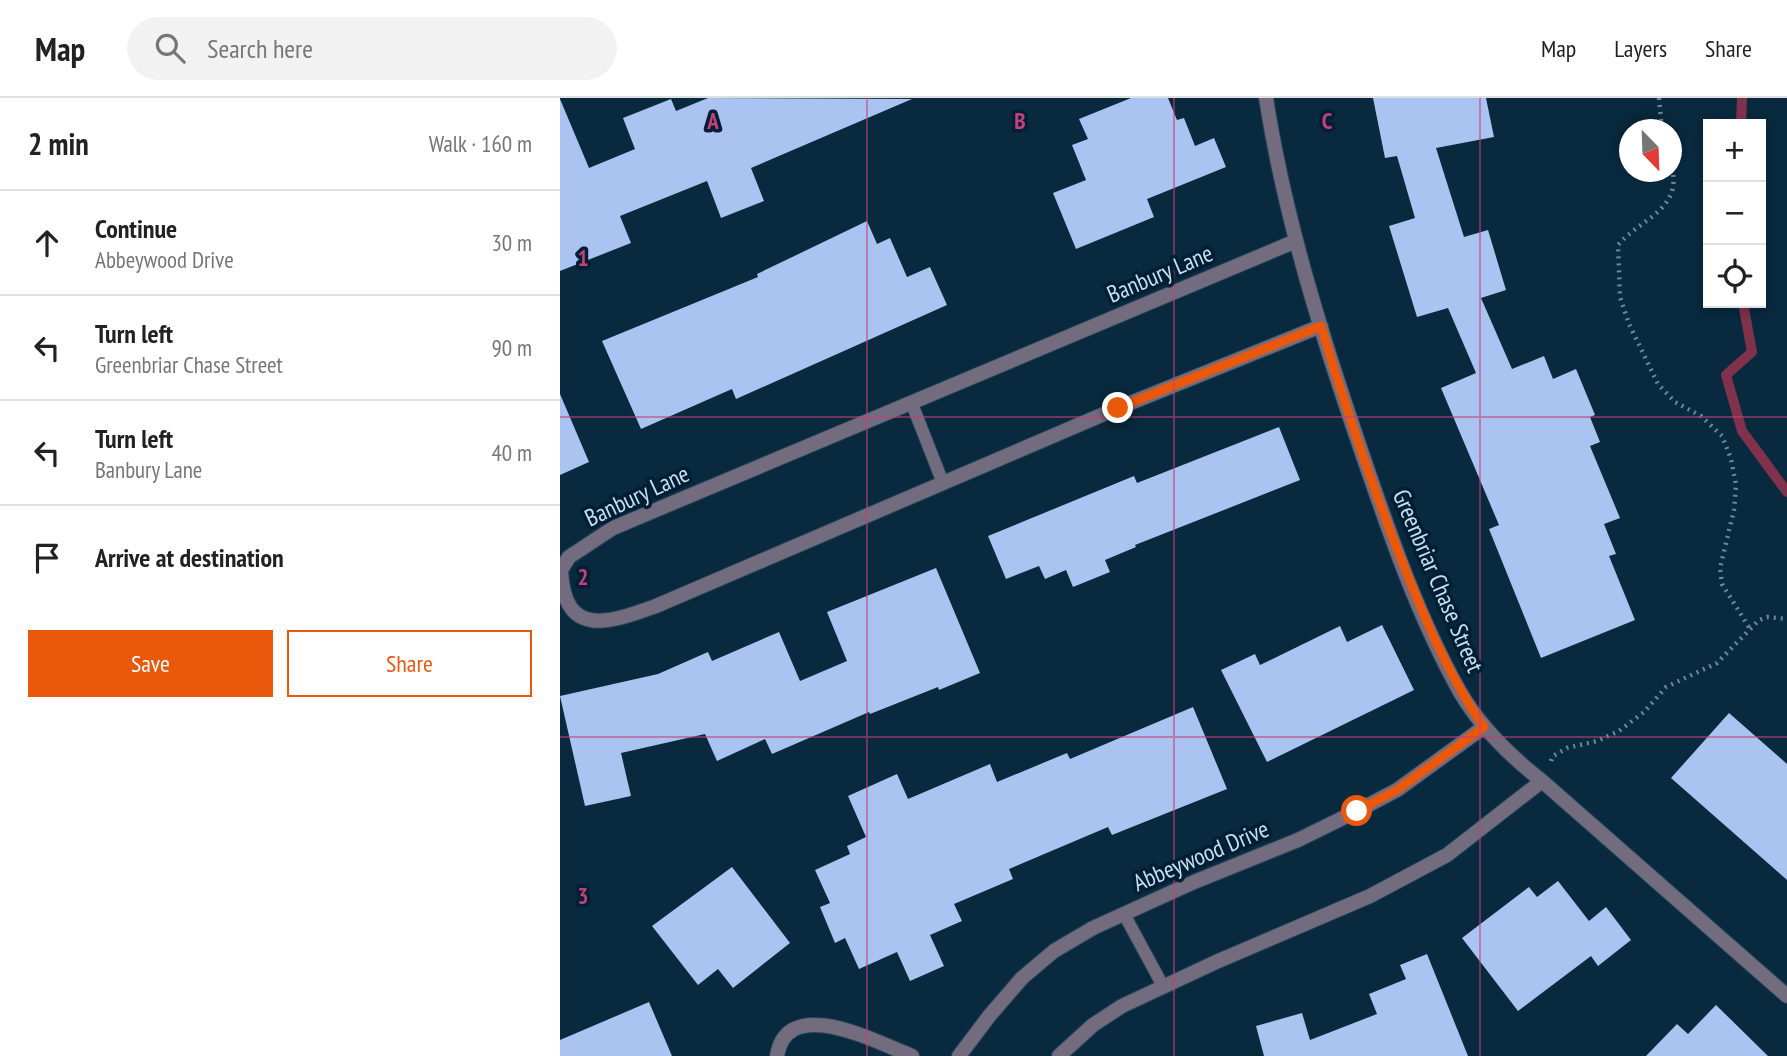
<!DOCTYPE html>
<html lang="en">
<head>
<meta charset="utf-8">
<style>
	:root { --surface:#fff; --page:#f2f2f2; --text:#222; --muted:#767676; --line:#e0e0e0; --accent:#ea580c }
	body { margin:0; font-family:"PT Sans Narrow",sans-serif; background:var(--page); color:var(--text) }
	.controls { position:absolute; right:21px; top:21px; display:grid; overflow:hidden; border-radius:0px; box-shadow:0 4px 10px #0003 }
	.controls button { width:63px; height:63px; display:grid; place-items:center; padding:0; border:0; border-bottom:2px solid var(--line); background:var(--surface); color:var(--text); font:35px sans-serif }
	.compass { position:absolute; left:1059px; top:21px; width:63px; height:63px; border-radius:50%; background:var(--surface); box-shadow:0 4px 10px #0003; rotate:157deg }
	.stop { position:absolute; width:21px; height:21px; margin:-16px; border:5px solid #ea580c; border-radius:50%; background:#fff }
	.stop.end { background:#ea580c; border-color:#fff; box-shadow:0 2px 7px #0008 }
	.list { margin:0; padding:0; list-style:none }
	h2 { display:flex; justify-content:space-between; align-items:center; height:91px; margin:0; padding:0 28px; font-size:30px }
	h2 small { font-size:23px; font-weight:400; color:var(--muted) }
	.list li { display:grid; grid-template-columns:46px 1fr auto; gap:21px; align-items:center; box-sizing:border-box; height:105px; padding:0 28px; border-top:2px solid var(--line) }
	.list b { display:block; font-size:26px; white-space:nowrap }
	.list p { margin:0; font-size:23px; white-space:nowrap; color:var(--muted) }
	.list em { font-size:23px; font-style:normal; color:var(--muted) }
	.actions { display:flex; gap:14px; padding:21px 28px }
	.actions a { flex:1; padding:16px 0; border:2px solid var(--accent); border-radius:0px; text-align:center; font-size:24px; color:var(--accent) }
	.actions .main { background:var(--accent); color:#fff }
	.icon { flex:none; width:38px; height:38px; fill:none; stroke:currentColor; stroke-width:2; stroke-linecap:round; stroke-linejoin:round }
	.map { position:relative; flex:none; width:1227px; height:958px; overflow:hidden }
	header { display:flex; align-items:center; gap:42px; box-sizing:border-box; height:98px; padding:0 35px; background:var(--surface); border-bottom:2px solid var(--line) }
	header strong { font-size:33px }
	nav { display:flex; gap:38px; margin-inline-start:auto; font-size:24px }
	.search { width:490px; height:63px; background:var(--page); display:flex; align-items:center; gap:18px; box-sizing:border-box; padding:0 24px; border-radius:38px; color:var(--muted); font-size:26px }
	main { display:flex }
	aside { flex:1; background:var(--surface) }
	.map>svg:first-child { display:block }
</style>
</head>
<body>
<header>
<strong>Map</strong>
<div class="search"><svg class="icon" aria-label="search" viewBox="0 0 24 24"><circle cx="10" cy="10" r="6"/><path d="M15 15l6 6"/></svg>Search here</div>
<nav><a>Map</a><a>Layers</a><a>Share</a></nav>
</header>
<main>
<aside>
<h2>2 min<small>Walk · 160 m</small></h2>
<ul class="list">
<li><svg class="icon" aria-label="ahead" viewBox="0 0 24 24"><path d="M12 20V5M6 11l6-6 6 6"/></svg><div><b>Continue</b><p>Abbeywood Drive</p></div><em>30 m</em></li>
<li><svg class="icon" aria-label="left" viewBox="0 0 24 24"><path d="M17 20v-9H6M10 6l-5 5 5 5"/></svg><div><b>Turn left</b><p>Greenbriar Chase Street</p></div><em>90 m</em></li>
<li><svg class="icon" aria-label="left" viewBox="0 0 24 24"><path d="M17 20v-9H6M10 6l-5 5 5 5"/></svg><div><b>Turn left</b><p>Banbury Lane</p></div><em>40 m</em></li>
<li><svg class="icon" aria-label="arrive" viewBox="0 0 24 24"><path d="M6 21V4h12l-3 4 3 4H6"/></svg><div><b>Arrive at destination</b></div></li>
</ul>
<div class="actions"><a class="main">Save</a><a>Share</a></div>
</aside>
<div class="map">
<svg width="1227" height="958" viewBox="0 0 1227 958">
	<rect width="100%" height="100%" fill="#08293e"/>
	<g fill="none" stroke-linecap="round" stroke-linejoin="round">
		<!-- stream -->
		<path stroke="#80314b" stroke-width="10" d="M 1181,26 L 1182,0
			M 1183,205 L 1192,254 L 1166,277 L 1182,333 L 1227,394"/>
	</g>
	<!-- building -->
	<path fill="#abc3f0" d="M 148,0 L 352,1 L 191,70 L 204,103 L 161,120 L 147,83 L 60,118 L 71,145 L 0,173 L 0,1 L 29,70 L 75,51 L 63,20 L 111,1 L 116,13 Z
		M 571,0 L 608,0 L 617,22 L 624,20 L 635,48 L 654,40 L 666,69 L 587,101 L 594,119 L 516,151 L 493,95 L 526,82 L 512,47 L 528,41 L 519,21 Z
		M 813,0 L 926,0 L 934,39 L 876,50 L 904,139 L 928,132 L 946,192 L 921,200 L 952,271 L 984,258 L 993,281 L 1016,271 L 1035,317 L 1030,319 L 1040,344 L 1030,348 L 1060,420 L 1044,426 L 1056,456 L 1049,458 L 1075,522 L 981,560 L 929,431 L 939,427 L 881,290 L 916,275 L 888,210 L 857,219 L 829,128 L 855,120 L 837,58 L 825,60 Z
		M 307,123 L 317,146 L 330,140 L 347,179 L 370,169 L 387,207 L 176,301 L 172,291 L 81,331 L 42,243 L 198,179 L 197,176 Z
		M 0,296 L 29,364 L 0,377 Z
		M 719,329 L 740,382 L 575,447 L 576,449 L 545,462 L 550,474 L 513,489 L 506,472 L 485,481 L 479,468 L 446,481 L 428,438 L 574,378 L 577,385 Z
		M 376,470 L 420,575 L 379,592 L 378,589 L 310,616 L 309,614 L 212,656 L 205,641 L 157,663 L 145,636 L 61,655 L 71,698 L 25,708 L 0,598 L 98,576 L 148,554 L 152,563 L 219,534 L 240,583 L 287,563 L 267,514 Z
		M 822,527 L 854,592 L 707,664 L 661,572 L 695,556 L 700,567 L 780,528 L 787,544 Z
		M 633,609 L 667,691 L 552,737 L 548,729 L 449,771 L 453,781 L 394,806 L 402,823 L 370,837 L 384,868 L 350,883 L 337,854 L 299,871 L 285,840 L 275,845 L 260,809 L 270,805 L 255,772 L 290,756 L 287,748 L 306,739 L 288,698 L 337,676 L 348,701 L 430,666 L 437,684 L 507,655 L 510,661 Z
		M 1169,615 L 1227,666 L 1227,782 L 1111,680 Z
		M 172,769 L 230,845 L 173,890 L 158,871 L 138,887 L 92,828 Z
		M 998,783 L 1029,823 L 1046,809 L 1071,842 L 1038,868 L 1031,858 L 958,913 L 902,840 L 969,789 L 977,799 Z
		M 867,856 L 908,958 L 704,958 L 696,928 L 742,915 L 750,942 L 817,916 L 809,896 L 846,881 L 840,867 Z
		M 89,904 L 112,958 L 0,958 L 0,942 Z
		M 1156,907 L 1208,958 L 1086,958 L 1117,926 L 1128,936 Z"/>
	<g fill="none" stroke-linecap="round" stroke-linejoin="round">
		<!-- service casing -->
		<g stroke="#27465a" stroke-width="14">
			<path id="service" d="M 352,306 L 383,385
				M 564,816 L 603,888"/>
		</g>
		<!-- minor casing -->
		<g stroke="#27465a" stroke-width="16">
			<path id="minor" d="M 706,0 C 725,122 763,242 803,358 C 830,437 859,521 900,594 C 921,630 950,658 982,683 L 1227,898
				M 736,143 L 53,430 L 9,459 L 1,472 C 4,541 49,525 96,508 L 558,310 L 761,228
				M 217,958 C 227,895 318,945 352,958
				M 399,958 L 430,917 L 462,880 L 494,853 L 533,830 L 634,784 L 738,742 L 797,713 L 837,692 L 924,629
				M 499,958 L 533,927 L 562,908 L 656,864 L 810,798 L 887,757 L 982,683"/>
		</g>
		<!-- path -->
		<path stroke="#6c879a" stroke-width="4.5" stroke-dasharray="2 5" stroke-linecap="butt" d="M 1099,0 L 1102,32
			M 1112,70 C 1122,112 1081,120 1058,147 L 1060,199 L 1069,226 L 1098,286 L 1115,304 L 1141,318 L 1162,338 L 1171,361 L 1176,387 L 1174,412 L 1160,470 L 1162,486 L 1190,531
			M 991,663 L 993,658 L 1007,650 L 1037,643 L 1059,633 L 1084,614 L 1106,589 L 1157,565 L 1199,522 L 1207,519 L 1227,521"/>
		<!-- service -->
		<use href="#service" stroke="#736c7f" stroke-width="12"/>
		<!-- minor -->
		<use href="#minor" stroke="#736c7f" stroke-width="14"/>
	</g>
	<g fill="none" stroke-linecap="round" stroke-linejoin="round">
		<!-- route -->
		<path stroke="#ea580c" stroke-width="9" d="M 558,310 L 761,228 C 784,305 810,381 839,456 C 863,516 887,576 924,629 L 837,692 L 797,713"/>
	</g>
	<!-- grid -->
	<path fill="none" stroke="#c34079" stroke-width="2" stroke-opacity="0.55" d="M 307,0 L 307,958M 614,0 L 614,958M 920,0 L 920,958M 0,319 L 1227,319M 0,639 L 1227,639"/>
	<g text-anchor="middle" stroke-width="7" stroke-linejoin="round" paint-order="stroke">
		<!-- street labels -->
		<g font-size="24" fill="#c8def0" stroke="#001f34">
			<text transform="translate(600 176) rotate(-23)" y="8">Banbury Lane</text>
			<text transform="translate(77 398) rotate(-25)" y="8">Banbury Lane</text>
			<text transform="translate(878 483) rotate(67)" y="8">Greenbriar Chase Street</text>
			<text transform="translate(641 758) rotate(-23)" y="8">Abbeywood Drive</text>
		</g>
	</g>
	<g font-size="23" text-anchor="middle" font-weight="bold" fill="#c34079" stroke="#001f34" stroke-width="7" stroke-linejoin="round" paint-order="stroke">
		<text x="153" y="31">A</text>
		<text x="460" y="31">B</text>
		<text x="767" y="31">C</text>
		<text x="23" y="168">1</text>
		<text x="23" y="487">2</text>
		<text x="23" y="806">3</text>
	</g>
</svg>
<div class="controls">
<button>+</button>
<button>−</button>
<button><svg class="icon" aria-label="locate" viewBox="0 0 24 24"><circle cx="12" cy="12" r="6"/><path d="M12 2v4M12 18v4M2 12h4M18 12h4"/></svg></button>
</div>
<svg class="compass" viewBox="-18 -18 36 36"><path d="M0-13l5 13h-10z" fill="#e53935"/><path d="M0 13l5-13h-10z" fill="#767676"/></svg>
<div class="stop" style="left:797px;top:713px"></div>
<div class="stop end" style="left:558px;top:310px"></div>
</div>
</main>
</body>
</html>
